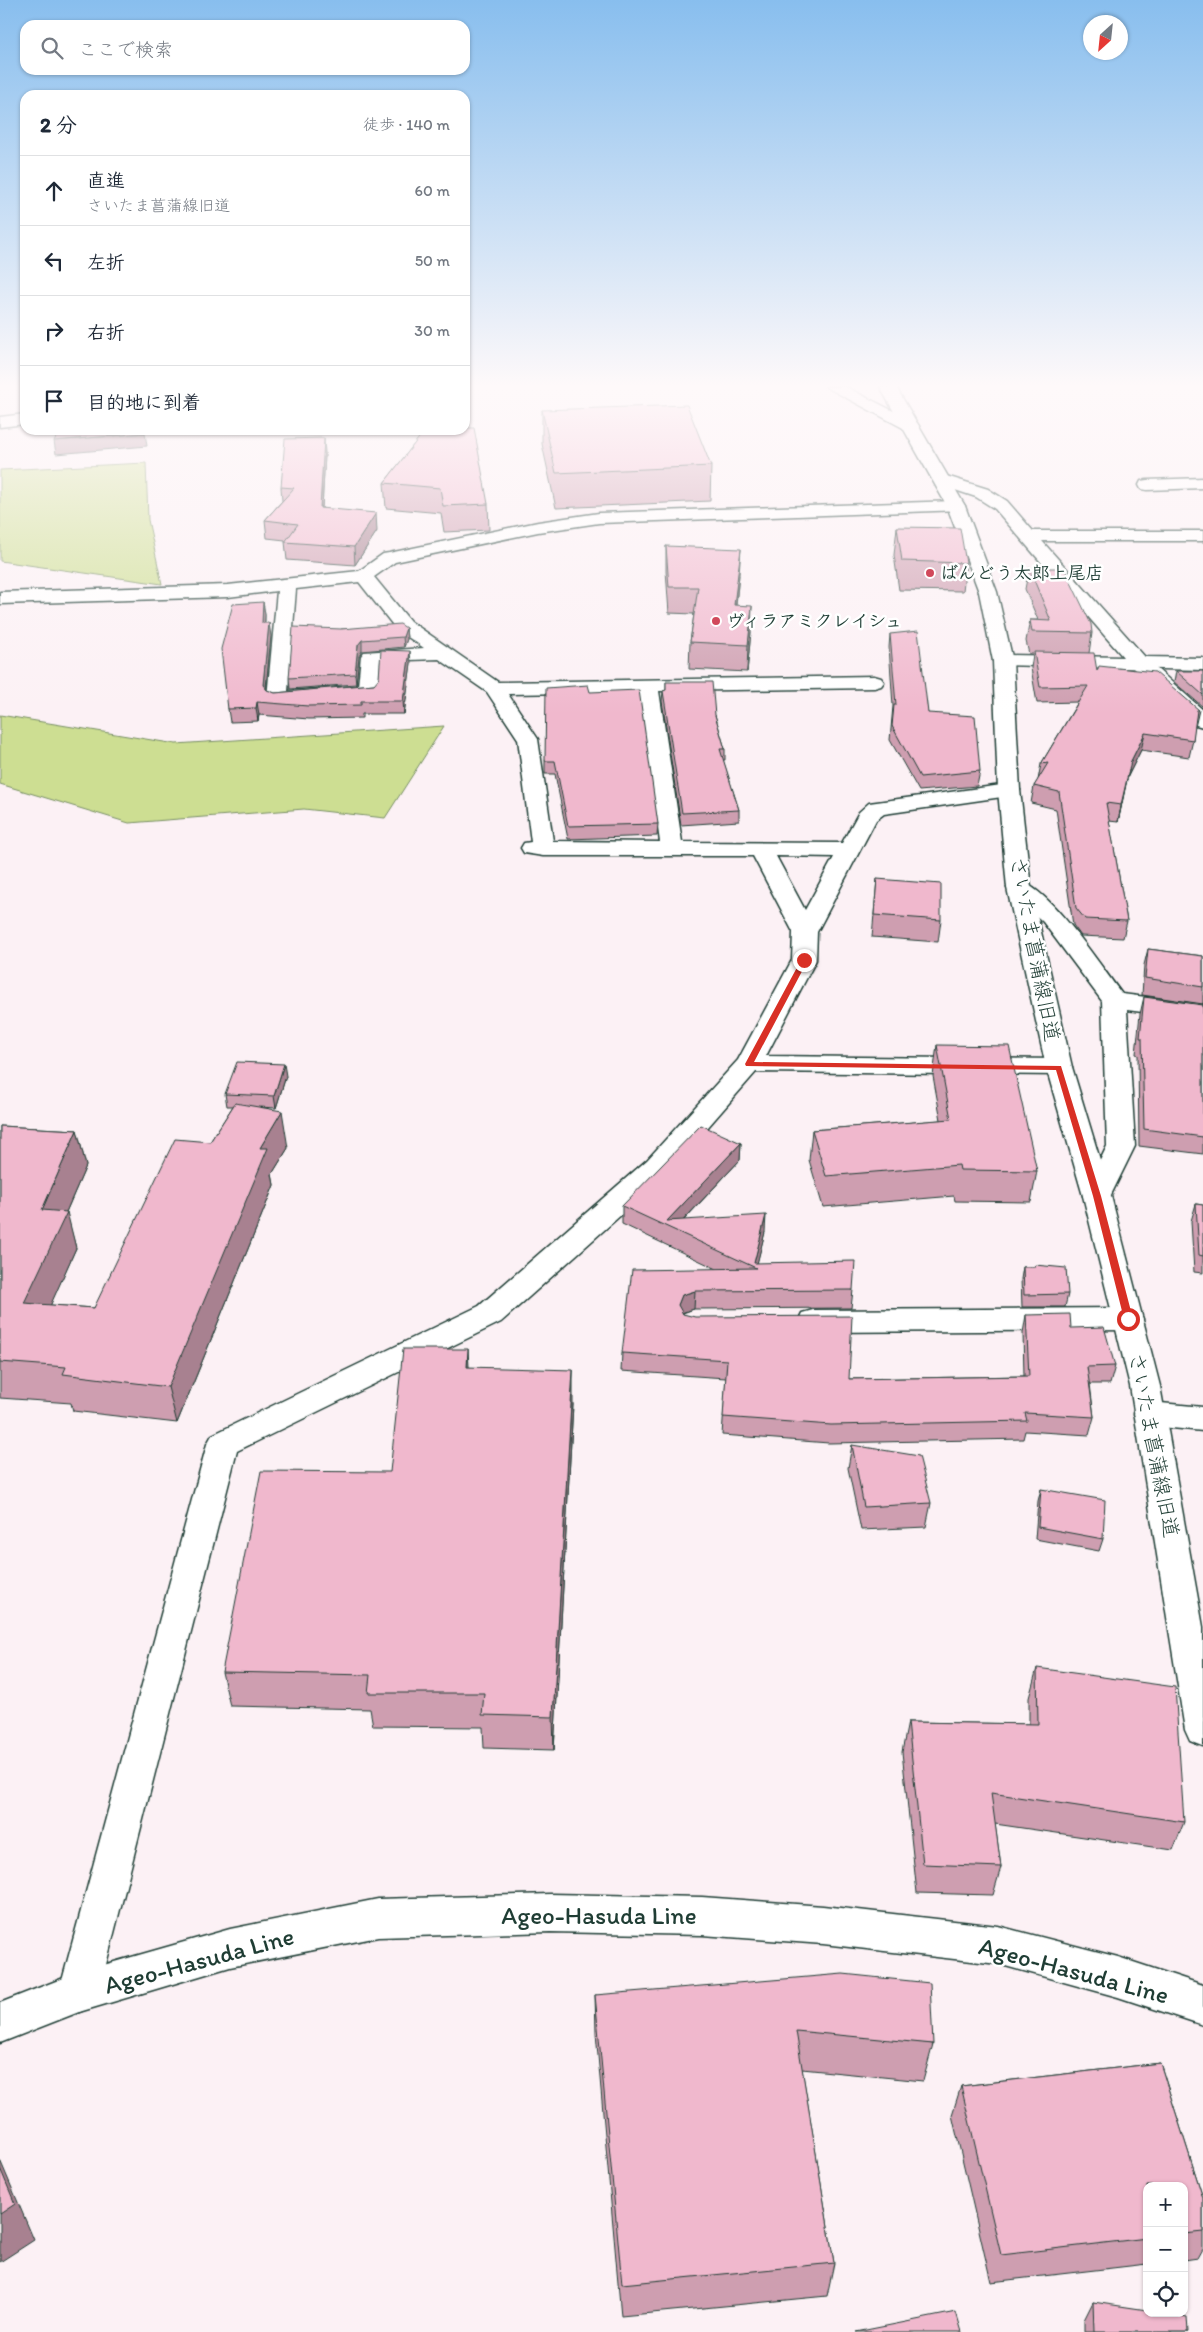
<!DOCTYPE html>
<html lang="ja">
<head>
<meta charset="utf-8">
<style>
	:root { --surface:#fff; --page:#f2f2f3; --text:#1f2937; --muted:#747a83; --line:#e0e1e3 }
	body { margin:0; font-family:Itim,"Klee One",sans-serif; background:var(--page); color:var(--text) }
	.controls { position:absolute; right:15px; bottom:15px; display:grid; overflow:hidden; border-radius:10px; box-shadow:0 1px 4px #0004 }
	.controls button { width:45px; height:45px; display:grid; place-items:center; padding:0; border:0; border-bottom:1px solid var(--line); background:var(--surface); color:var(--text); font:25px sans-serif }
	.compass { position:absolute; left:1083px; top:15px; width:45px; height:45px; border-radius:50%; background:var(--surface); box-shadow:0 1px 4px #0004; rotate:207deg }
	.stop { position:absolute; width:15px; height:15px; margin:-11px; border:4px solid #d93025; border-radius:50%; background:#fff }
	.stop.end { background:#d93025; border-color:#fff; box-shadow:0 1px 5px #0008 }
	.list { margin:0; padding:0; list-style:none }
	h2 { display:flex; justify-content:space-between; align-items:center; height:65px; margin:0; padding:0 20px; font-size:21px }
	h2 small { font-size:16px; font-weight:400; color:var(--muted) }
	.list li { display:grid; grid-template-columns:32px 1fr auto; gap:15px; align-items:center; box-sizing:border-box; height:70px; padding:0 20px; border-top:1px solid var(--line) }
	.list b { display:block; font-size:19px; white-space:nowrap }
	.list p { margin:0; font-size:16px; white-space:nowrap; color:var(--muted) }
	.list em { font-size:16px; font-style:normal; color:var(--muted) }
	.icon { flex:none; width:28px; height:28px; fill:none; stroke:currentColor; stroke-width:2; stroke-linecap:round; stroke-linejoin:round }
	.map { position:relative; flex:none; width:1203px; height:2332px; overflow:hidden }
	.search { position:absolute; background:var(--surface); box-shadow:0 1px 4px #0004; left:20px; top:20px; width:450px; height:55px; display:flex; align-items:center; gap:12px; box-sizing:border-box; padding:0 18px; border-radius:15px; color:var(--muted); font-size:19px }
	.panel { position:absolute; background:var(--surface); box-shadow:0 1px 4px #0004; left:20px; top:90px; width:450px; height:345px; border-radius:15px }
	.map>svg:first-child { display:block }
</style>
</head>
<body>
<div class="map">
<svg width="1203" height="2332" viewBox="0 0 1203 2332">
	<rect width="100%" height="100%" fill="#fcf1f5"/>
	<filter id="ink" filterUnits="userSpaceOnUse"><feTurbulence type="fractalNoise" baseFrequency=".02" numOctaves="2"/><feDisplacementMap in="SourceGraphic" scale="10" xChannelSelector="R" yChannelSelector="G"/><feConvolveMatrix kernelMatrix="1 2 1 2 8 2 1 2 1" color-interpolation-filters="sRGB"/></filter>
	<g filter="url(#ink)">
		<!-- green -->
		<path fill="#cdde92" stroke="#768e63" d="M 146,463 L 148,520 L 162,584 L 0,561 L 0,470 Z
			M 0,715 L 176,744 L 444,726 L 385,818 L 304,809 L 129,823 L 0,784 Z"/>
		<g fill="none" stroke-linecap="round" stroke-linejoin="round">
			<!-- street casing -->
			<g stroke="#1f3d34" stroke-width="3">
				<path id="street" d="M 826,387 L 846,387 L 917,423 L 919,426 L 911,431 L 905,429 Z
					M 25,414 L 25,424 L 0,427 L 0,417 Z
					M 943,475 L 988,489 L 1007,501 L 1033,531 L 1203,531 L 1203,541 L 1042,541 L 1145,657 L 1203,658 L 1203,670 L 996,665 L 993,661 L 996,657 L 1003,655 L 1123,657 L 995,509 L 976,497 L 937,484 L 935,480 L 937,476 Z
					M 1203,478 L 1203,488 L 1147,490 L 1141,489 L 1139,485 L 1141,481 L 1147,480 Z
					M 956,501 L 962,502 L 965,506 L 962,510 L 599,523 L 538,532 L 395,562 L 374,577 L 410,621 L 498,682 L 874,676 L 881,678 L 884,682 L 881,686 L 874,688 L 659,691 L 682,842 L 842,843 L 859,812 L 869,803 L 1009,784 L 1017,785 L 1020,790 L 1017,795 L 1009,796 L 884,814 L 876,820 L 817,932 L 816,960 L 766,1056 L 1059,1059 L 1068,1061 L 1072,1067 L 1068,1073 L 1059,1075 L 756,1072 L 667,1174 L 501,1322 L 237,1451 L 99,1992 L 93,2006 L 79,2012 L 65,2006 L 59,1992 L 207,1444 L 212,1435 L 479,1306 L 647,1160 L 738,1060 L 792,960 L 793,932 L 753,856 L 543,856 L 524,853 L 521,848 L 524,843 L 531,842 L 518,739 L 487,692 L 439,659 L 380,661 L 378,691 L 375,695 L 277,704 L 270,702 L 267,698 L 277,591 L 228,597 L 0,604 L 0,592 L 228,585 L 359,571 L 383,554 L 389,553 L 538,522 L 599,513 ZM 359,582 L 396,629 L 424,648 L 364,652 L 361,656 L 358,686 L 288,691 L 296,589 ZM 639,692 L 660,842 L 553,841 L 538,739 L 508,694 ZM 776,856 L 834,857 L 805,910 Z
					M 1019,881 C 1051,889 1101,967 1122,994 L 1203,1004 L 1203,1020 L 1127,1010 L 1135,1146 L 1107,1203 L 1097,1206 L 1087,1203 L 1083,1196 L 1107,1146 L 1102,1001 L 1043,922 L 1007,888 L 1011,883 Z
					M 1128,1308 L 1139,1311 L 1143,1319 L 1139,1327 L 1128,1330 L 813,1332 L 802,1329 L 798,1321 L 802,1313 L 813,1310 Z
					M 1150,1402 L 1203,1407 L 1203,1431 L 1150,1426 L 1139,1422 L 1134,1414 L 1139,1406 Z"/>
			</g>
			<!-- secondary casing -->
			<g stroke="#1f3d34" stroke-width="3">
				<path id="secondary" d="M 880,387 L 896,387 L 965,506 L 997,592 L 1013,661 L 1020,790 L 1031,888 L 1072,1067 L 1111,1196 L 1160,1386 L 1203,1627 L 1203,1746 L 1190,1741 L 1185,1730 L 1130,1386 L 1083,1196 L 1046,1067 L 1007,888 L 998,790 L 993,661 L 979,592 L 947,506 Z
					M 1140,658 L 1147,660 L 1203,710 L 1203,727 L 1196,725 L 1133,668 L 1130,664 L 1133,660 Z
					M 550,1894 L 702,1897 L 823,1906 L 998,1926 L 1118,1957 L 1203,1985 L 1203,2025 L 1118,1997 L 998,1964 L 823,1944 L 702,1935 L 550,1932 L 378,1937 L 230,1967 L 79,2012 L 0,2043 L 0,2003 L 79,1972 L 230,1929 L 378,1899 Z"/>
			</g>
			<!-- street -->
			<use href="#street" fill="#fff" fill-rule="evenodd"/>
			<!-- secondary -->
			<use href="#secondary" fill="#fff" fill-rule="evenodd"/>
		</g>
		<!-- wall -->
		<path fill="#ce9eb0" stroke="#1f3d34" d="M 542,410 L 711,466 L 710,501 L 556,508 L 542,444 Z
			M 425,430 L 488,504 L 489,530 L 444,532 L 441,513 L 386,508 L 384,483 Z
			M 324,438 L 325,455 L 322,508 L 377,531 L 355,565 L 287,560 L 285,542 L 285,540 L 267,538 L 265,520 L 282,501 L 281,487 Z
			M 897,527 L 966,563 L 963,591 L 899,590 L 894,555 Z
			M 666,546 L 739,575 L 736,605 L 751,632 L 747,672 L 689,669 L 690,642 L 694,614 L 669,613 L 666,571 Z
			M 1029,568 L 1092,633 L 1089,653 L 1097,671 L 1199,710 L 1195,727 L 1194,727 L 1193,740 L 1189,757 L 1141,750 L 1127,778 L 1118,822 L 1109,821 L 1127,921 L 1123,938 L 1081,936 L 1073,925 L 1056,809 L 1031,803 L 1034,786 L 1038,780 L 1041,764 L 1078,702 L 1037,703 L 1031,668 L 1033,654 L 1029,654 L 1026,641 L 1030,620 L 1038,620 L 1025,589 Z
			M 263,602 L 265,615 L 265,623 L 271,636 L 266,689 L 267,690 L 275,693 L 374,684 L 411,663 L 404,714 L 362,714 L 362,718 L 309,719 L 259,715 L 258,721 L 230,722 L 228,709 Z
			M 406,628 L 407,639 L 404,647 L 362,651 L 359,656 L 356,684 L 290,689 L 289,678 L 341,629 Z
			M 890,634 L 928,713 L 980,771 L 977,786 L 919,791 L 890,740 L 893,706 L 889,647 Z
			M 1176,671 L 1203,671 L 1203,707 L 1174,682 Z
			M 666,682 L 715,715 L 725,749 L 725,760 L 723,760 L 739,810 L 739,821 L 681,825 L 662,701 L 663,691 L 666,690 Z
			M 590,692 L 658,824 L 657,836 L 568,839 L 555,774 L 545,774 L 545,761 Z
			M 877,879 L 941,920 L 938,942 L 872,937 Z
			M 1148,949 L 1203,956 L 1203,1004 L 1142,995 L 1144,965 Z
			M 1144,997 L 1203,1005 L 1203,1154 L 1139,1146 L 1138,1055 L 1136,1054 L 1140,1014 Z
			M 937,1045 L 1037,1171 L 1031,1202 L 955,1201 L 954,1196 L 823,1207 L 809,1160 L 812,1130 L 941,1120 L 933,1076 Z
			M 286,1076 L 276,1108 L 260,1107 L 288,1148 L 272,1174 L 274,1185 L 177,1423 L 73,1411 L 71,1403 L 0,1398 L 0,1126 L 77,1130 L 86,1166 L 66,1212 L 76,1248 L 50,1305 L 94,1308 L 210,1142 L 233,1106 L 227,1106 L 225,1094 Z
			M 741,1143 L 740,1160 L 684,1220 L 765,1232 L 757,1263 L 853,1290 L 851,1308 L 694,1309 L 683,1313 L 683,1314 L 849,1379 L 1024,1376 L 1023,1333 L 1026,1315 L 1071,1328 L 1115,1366 L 1110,1384 L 1090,1384 L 1094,1417 L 1089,1435 L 1025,1431 L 1023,1439 L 829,1443 L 722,1435 L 726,1378 L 621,1371 L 622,1353 L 717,1269 L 622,1224 L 622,1206 Z
			M 1196,1204 L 1203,1205 L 1203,1273 L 1194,1272 L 1191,1221 Z
			M 1035,1265 L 1068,1294 L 1065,1307 L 1022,1307 L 1021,1279 L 1023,1267 L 1034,1267 Z
			M 469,1367 L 573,1404 L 554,1750 L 484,1748 L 483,1727 L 373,1726 L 370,1709 L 230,1706 L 222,1672 L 390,1472 Z
			M 852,1445 L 931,1503 L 926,1527 L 861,1530 L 848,1468 Z
			M 1041,1489 L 1103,1539 L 1099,1551 L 1035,1539 L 1038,1501 Z
			M 1037,1668 L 1184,1822 L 1173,1850 L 995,1824 L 1001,1867 L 993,1895 L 917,1893 L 902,1752 L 908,1722 L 1029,1724 L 1029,1698 Z
			M 595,1995 L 933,2044 L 923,2081 L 802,2069 L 834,2263 L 827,2296 L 621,2316 L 596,2033 Z
			M 1160,2063 L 1203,2198 L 1203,2249 L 1198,2258 L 1184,2260 L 1184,2186 L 1147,2186 L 1147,2264 L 991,2282 L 952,2115 L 961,2086 Z
			M 1093,2302 L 1188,2332 L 1084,2332 L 1084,2320 Z"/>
		<!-- shaded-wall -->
		<path fill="#a88190" stroke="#1f3d34" d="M 145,433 L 147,446 L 56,454 L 54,441 Z
			M 324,438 L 325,455 L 321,525 L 320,508 Z
			M 376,513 L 377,531 L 355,565 L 354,547 Z
			M 741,549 L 739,575 L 733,631 L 734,605 Z
			M 263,602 L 265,615 L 264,636 L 262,623 Z
			M 752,606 L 751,632 L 747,672 L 748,645 Z
			M 269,623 L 271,636 L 265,698 L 263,685 Z
			M 406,628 L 407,639 L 404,647 L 403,637 Z
			M 362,640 L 362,651 L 359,656 L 356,684 L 355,674 L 358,645 Z
			M 410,651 L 411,663 L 404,714 L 403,701 Z
			M 257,702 L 259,715 L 258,721 L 256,708 Z
			M 1145,733 L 1141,750 L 1127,778 L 1118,822 L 1131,761 Z
			M 284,1064 L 286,1076 L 276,1108 L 274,1096 Z
			M 282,1111 L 288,1148 L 272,1174 L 274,1185 L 177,1423 L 168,1387 L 260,1148 Z
			M 77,1130 L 86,1166 L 63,1219 L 67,1212 L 76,1248 L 35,1340 L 24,1303 L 42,1210 Z
			M 741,1143 L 740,1160 L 674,1230 L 667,1221 Z
			M 766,1215 L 765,1232 L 756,1268 L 754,1263 Z
			M 695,1291 L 694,1309 L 681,1313 L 678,1305 L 682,1295 Z
			M 468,1349 L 470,1384 L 467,1367 Z
			M 573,1370 L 573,1404 L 554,1750 L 553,1717 Z
			M 0,2160 L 34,2240 L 0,2262 Z"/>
		<!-- building -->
		<path fill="#f0b8cd" stroke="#1f3d34" d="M 687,405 L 711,466 L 556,473 L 542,410 Z
			M 465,428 L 474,428 L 488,504 L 443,506 L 440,488 L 384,483 L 425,430 L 465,430 Z
			M 60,430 L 144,430 L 145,433 L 54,441 Z
			M 324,438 L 320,508 L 376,513 L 354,547 L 285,542 L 298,524 L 265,520 L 294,488 L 281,487 L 285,439 Z
			M 897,527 L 960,528 L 966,563 L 902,561 Z
			M 666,546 L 741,549 L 734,605 L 752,606 L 748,645 L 690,642 L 698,587 L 669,587 Z
			M 1029,568 L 1064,568 L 1091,624 L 1092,633 L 1032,632 L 1030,620 L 1051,621 Z
			M 263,602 L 262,623 L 269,623 L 263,685 L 267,690 L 275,693 L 374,684 L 379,678 L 381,650 L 410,651 L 403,701 L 361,701 L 361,705 L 308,706 L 257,702 L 256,708 L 228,709 L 221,649 L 233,604 Z
			M 400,624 L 406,628 L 403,637 L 362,640 L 358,645 L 355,674 L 289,678 L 293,627 L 341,629 Z
			M 918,631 L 928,713 L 975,716 L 980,771 L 920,777 L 892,726 L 894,705 L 896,705 L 890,634 Z
			M 1034,652 L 1094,653 L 1097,671 L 1099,666 L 1155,672 L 1199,710 L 1197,710 L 1193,740 L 1145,733 L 1131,761 L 1121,805 L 1106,803 L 1127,921 L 1085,919 L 1076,908 L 1059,792 L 1034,786 L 1048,763 L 1041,764 L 1088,686 L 1040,687 Z
			M 1176,671 L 1203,671 L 1203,695 Z
			M 666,682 L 712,682 L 715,715 L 725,749 L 720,749 L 739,810 L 682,813 L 663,691 L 666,690 Z
			M 588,685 L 590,692 L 639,690 L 658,824 L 568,826 L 555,761 L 545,761 L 546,688 Z
			M 877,879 L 941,884 L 941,920 L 874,915 Z
			M 1148,949 L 1203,956 L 1203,987 L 1145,978 Z
			M 1144,997 L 1203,1005 L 1203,1137 L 1144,1129 L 1142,1038 L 1140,1038 Z
			M 937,1045 L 1009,1046 L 1037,1171 L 960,1170 L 959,1165 L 826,1176 L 812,1130 L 951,1119 Z
			M 237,1062 L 284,1064 L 274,1096 L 225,1094 Z
			M 235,1103 L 282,1111 L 260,1148 L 268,1148 L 168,1387 L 63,1374 L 66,1367 L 0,1362 L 0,1126 L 77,1130 L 42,1210 L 67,1212 L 24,1303 L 94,1308 L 175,1139 L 210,1142 Z
			M 701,1125 L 741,1143 L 667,1221 L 766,1215 L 754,1263 L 855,1261 L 853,1290 L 695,1291 L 682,1295 L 678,1305 L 683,1314 L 695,1317 L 852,1316 L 849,1379 L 1029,1376 L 1026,1315 L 1070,1314 L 1071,1328 L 1104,1327 L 1115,1366 L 1087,1367 L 1094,1417 L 1025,1413 L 1027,1421 L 831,1425 L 723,1417 L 727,1360 L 622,1353 L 632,1270 L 756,1268 L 622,1206 Z
			M 1196,1204 L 1203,1205 L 1203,1256 L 1199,1255 Z
			M 1035,1265 L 1066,1268 L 1068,1294 L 1024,1295 L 1023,1267 L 1035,1267 Z
			M 403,1349 L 468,1349 L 467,1367 L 573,1370 L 553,1717 L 482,1715 L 484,1693 L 368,1693 L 370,1675 L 222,1672 L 261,1471 L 390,1472 Z
			M 852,1445 L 919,1456 L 931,1503 L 864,1507 Z
			M 1041,1489 L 1105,1500 L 1103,1539 L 1038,1527 Z
			M 1037,1668 L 1175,1687 L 1184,1822 L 991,1793 L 1001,1867 L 923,1864 L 908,1722 L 1038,1724 Z
			M 843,1974 L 930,1983 L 933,2044 L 796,2031 L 834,2263 L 622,2284 L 595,1995 Z
			M 1160,2063 L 1203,2198 L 1203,2232 L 1184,2234 L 1184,2186 L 1147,2186 L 1147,2238 L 1001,2255 L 961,2086 Z
			M 0,2168 L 15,2204 L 0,2214 Z
			M 1093,2302 L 1147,2310 L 1147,2313 L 1166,2313 L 1187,2317 L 1188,2332 L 1094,2332 Z
			M 956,2312 L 962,2332 L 856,2332 Z"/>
	</g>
	<!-- sky -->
	<linearGradient id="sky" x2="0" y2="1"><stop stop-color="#88beee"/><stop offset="0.54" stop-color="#fef9fa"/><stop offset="1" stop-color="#fef9fa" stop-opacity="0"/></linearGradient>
	<rect width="1203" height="714" fill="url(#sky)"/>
	<!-- route -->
	<path fill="#d93025" d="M 804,958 L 808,960 L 754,1062 L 1061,1066 L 1101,1196 L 1133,1319 L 1131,1321 L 1125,1321 L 1124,1319 L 1093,1196 L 1056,1070 L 746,1066 L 745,1064 L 801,960 Z"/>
	<!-- markers -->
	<g fill="#d1495b" stroke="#fff" stroke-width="2">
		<circle cx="930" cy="573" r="5"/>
		<circle cx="716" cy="621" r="5"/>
	</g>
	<g text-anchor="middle" stroke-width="5" stroke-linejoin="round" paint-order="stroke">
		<!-- far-poi labels -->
		<g font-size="18" font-weight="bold" fill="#1f3d34" stroke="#fff" text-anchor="start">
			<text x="940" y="579">ばんどう太郎上尾店</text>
			<text x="726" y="627">ヴィラアミクレイシュ</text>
		</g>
		<!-- street labels -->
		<g font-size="21" fill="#1f3d34" stroke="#fff">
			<text transform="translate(1035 949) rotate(79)" y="7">さいたま菖蒲線旧道</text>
			<text transform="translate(1154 1445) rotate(79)" y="7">さいたま菖蒲線旧道</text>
		</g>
		<!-- near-street labels -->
		<g font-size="25" fill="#1f3d34" stroke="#fff">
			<text x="599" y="1924">Ageo-Hasuda Line</text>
			<text transform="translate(199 1960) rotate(-15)" y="9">Ageo-Hasuda Line</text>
			<text transform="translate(1074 1970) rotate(15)" y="9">Ageo-Hasuda Line</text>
		</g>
	</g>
</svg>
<div class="controls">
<button>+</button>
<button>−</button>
<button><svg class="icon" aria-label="locate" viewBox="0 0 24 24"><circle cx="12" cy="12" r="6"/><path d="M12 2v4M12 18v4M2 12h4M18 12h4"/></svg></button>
</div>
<svg class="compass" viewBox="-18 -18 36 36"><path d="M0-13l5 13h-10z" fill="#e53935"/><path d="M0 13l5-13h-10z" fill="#747a83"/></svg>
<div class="stop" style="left:1128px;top:1319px"></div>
<div class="stop end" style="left:804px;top:960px"></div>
<div class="search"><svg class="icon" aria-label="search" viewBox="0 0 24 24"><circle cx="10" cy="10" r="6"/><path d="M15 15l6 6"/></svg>ここで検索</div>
<section class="panel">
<h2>2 分<small>徒歩 · 140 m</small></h2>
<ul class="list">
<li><svg class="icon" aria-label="ahead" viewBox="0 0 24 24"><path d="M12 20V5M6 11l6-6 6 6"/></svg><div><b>直進</b><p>さいたま菖蒲線旧道</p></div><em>60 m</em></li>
<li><svg class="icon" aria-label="left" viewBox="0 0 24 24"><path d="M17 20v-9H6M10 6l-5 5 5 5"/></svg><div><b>左折</b></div><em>50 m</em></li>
<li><svg class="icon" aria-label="right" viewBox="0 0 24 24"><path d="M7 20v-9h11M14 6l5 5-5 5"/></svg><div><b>右折</b></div><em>30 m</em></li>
<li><svg class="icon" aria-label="arrive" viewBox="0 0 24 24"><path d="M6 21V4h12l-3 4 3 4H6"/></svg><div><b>目的地に到着</b></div></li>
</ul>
</section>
</div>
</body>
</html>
